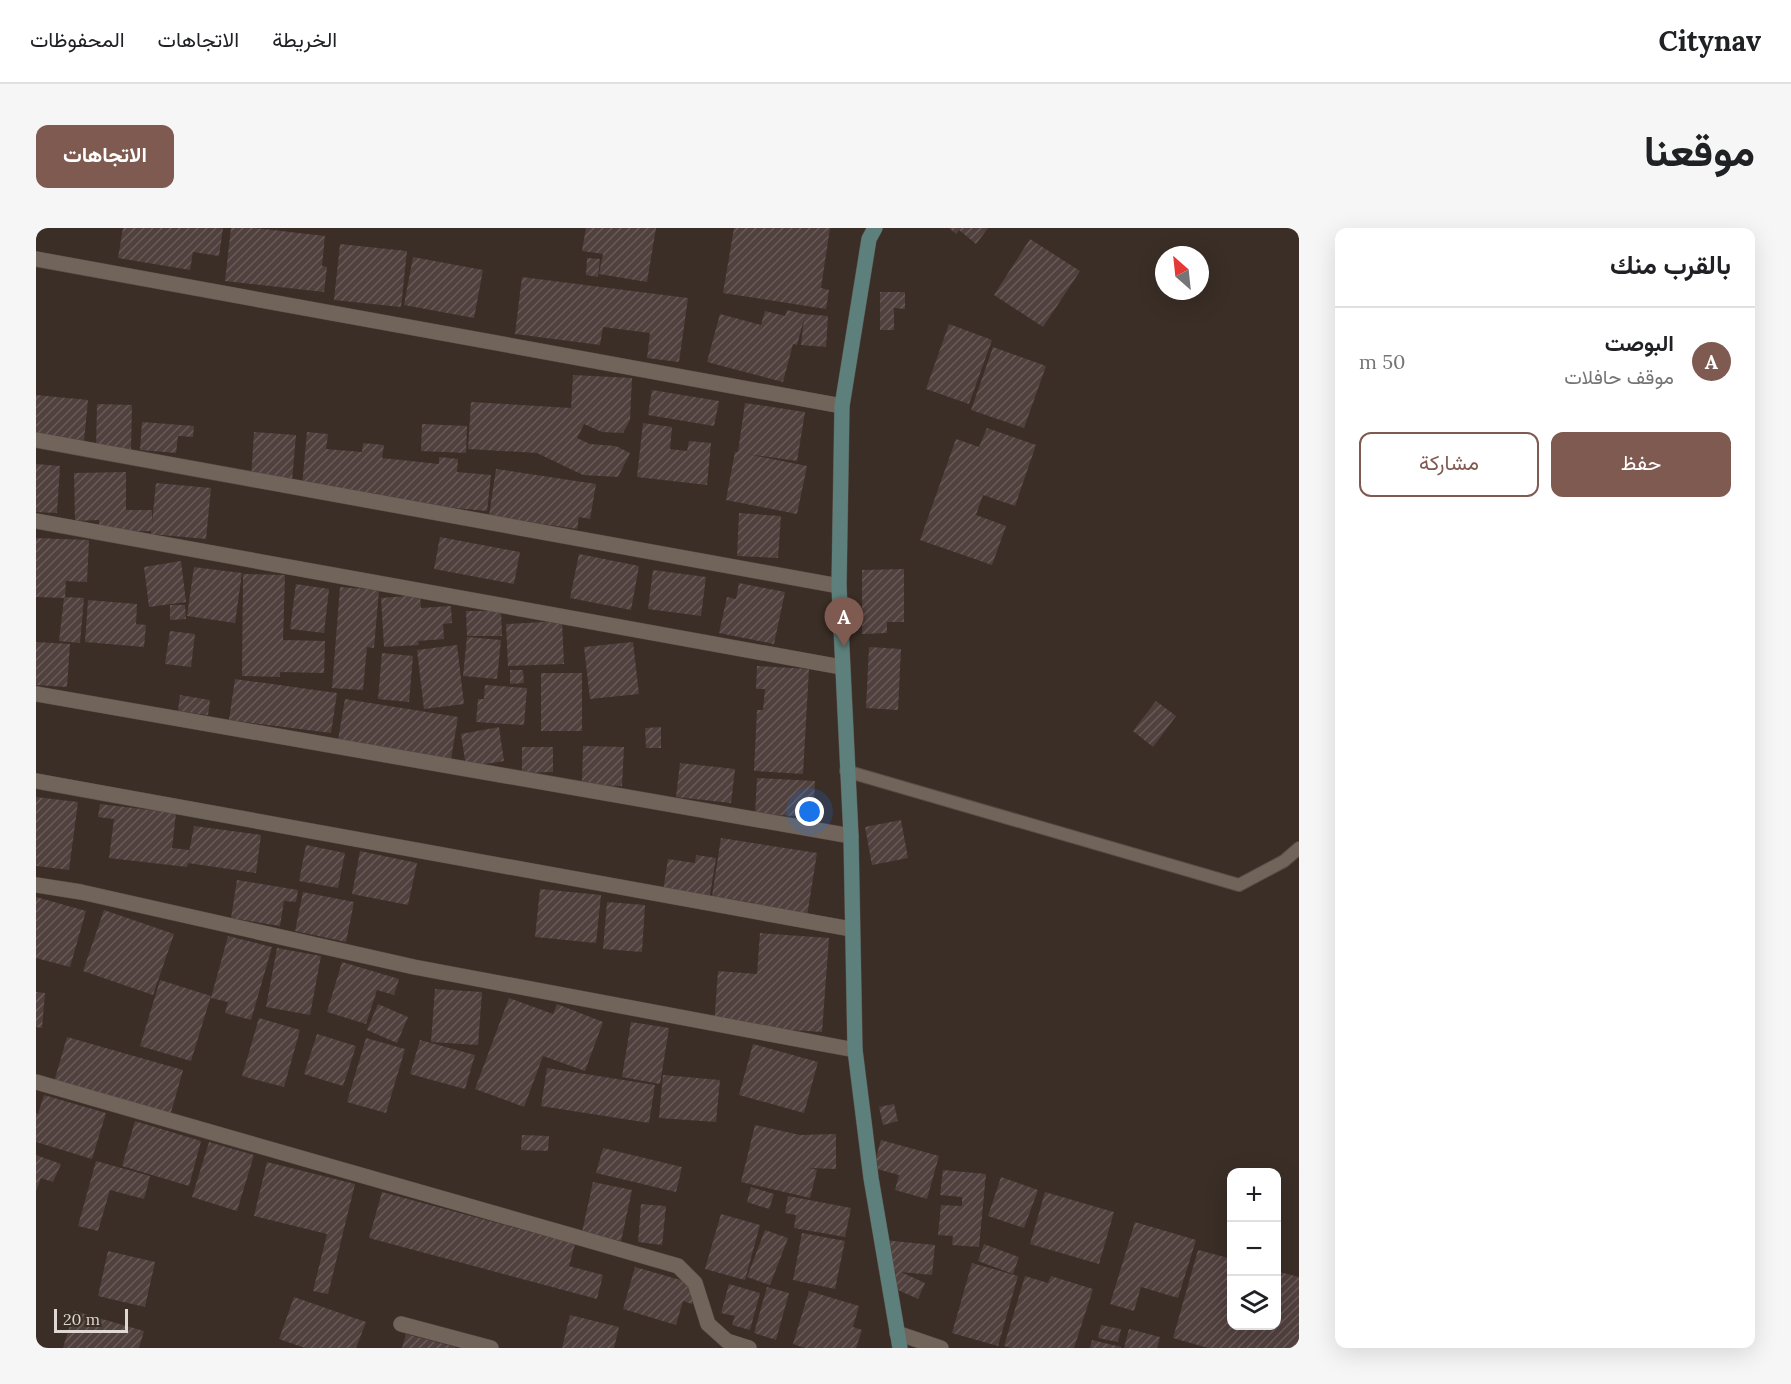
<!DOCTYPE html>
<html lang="ar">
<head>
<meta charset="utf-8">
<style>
	:root { --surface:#fff; --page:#f6f6f6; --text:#202124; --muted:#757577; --line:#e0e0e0; --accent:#7f5a50 }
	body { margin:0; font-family:Lora,Vazirmatn,serif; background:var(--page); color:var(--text); direction:rtl }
	.controls { position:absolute; right:18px; bottom:18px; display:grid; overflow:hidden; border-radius:12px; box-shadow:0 6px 24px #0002 }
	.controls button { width:54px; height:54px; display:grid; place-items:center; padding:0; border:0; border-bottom:2px solid var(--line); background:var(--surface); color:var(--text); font:30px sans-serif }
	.compass { position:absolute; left:1119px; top:18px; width:54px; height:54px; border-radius:50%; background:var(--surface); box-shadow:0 6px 24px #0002; rotate:333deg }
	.scale { position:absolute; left:18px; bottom:15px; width:74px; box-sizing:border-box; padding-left:6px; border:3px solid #dfd7d2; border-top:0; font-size:16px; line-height:21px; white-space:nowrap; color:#dfd7d2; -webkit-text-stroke:4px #3a2e26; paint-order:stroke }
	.you { position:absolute; left:774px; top:584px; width:21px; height:21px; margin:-15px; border:4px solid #fff; border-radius:50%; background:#1a73e8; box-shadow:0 0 0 9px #1a73e833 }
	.badge { display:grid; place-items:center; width:39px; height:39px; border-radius:50%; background:var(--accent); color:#fff; font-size:20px; font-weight:700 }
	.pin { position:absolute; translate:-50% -50px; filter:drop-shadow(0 2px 3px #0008) }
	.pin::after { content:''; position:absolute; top:32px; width:21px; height:18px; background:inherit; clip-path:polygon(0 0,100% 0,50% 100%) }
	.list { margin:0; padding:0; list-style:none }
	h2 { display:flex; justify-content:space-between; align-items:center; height:78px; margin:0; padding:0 24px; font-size:26px }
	h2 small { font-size:20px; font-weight:400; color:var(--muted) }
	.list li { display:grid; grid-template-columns:39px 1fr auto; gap:18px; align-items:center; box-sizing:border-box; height:108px; padding:0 24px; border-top:2px solid var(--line) }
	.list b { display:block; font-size:22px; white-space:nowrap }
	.list p { margin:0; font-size:20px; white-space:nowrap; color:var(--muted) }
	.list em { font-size:20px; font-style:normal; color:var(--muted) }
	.actions { display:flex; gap:12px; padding:18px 24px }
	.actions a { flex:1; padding:14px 0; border:2px solid var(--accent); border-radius:12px; text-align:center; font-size:21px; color:var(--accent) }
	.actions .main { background:var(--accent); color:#fff }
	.icon { flex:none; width:33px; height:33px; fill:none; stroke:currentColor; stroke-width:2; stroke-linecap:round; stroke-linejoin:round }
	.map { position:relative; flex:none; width:1263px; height:1120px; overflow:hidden; direction:ltr; border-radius:12px }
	header { display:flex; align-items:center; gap:36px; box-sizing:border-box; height:84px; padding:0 30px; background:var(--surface); border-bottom:2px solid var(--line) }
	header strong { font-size:28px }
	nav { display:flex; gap:33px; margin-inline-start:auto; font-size:21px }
	.intro { display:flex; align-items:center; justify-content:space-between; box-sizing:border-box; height:144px; padding:0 36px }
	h1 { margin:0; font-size:42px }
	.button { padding:15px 27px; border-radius:12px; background:var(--accent); color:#fff; font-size:21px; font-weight:700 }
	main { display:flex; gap:36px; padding:0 36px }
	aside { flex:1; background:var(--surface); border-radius:12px; box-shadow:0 6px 24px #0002 }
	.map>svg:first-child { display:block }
</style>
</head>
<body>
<header>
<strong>Citynav</strong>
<nav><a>الخريطة</a><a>الاتجاهات</a><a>المحفوظات</a></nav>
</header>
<div class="intro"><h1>موقعنا</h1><a class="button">الاتجاهات</a></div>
<main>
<aside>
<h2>بالقرب منك<small></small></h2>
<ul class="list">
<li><span class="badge">A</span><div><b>البوصت</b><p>موقف حافلات</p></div><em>50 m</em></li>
</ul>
<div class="actions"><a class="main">حفظ</a><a>مشاركة</a></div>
</aside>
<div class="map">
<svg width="1263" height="1120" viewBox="0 0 1263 1120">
	<defs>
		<pattern id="building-hatch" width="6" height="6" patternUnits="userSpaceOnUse" patternTransform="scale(1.5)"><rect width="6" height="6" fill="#50403e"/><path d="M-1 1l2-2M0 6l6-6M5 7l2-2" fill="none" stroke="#695b59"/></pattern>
	</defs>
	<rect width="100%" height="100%" fill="#3a2e26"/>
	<!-- building -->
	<path fill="url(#building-hatch)" d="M 87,0 L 187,0 L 183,28 L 157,24 L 154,42 L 82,30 Z
		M 195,0 L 219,0 L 289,8 L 286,38 L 291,39 L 288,64 L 189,53 Z
		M 550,0 L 620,0 L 611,54 L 563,46 L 567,26 L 546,23 Z
		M 698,0 L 794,0 L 785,60 L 793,62 L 790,81 L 687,65 Z
		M 913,0 L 952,0 L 940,16 L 923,2 L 920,6 Z
		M 994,11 L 1044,43 L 1007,99 L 958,67 Z
		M 304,16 L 371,23 L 365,79 L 298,72 Z
		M 377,29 L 447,42 L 438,90 L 368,77 Z
		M 551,30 L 564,31 L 562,49 L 550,47 Z
		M 486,49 L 652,70 L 643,134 L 611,130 L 614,105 L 567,99 L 564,117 L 479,106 Z
		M 844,64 L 869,64 L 869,81 L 858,80 L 858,102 L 844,102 Z
		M 751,82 L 768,86 L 792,88 L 790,119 L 765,117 L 768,91 L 761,117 L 757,116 L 747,154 L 671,134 L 684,86 L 725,97 L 729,83 L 749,88 Z
		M 913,96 L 956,112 L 933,176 L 890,161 Z
		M 957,119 L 1010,138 L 988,200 L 935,182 Z
		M 537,147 L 596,150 L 594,192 L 587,205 L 566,204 L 548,196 L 541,210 L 554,216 L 580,218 L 594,225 L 582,249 L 547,247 L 501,225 L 432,221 L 435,174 L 535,180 Z
		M 616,162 L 683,173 L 678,198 L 612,187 Z
		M 0,167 L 52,172 L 48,213 L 0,209 Z
		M 709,175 L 769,184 L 761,233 L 711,226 L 771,238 L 761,286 L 690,272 L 699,224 L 702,224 Z
		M 61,176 L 96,177 L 95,221 L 60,220 Z
		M 106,194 L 158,198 L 157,209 L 142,208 L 140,225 L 104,222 Z
		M 607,195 L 636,199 L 634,221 L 651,223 L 653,213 L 675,215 L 671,257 L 601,249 Z
		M 386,196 L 431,198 L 430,225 L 385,223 Z
		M 951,200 L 1000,217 L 979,278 L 947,267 L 940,287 L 970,298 L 956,337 L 884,312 L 920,211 L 943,219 Z
		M 218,204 L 260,207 L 256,253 L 215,251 Z
		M 271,204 L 292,206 L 290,221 L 326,224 L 327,215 L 348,217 L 346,230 L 403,236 L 403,229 L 422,231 L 421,244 L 455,247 L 451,283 L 343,273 L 343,266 L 266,258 Z
		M 0,236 L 24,238 L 21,285 L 0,284 Z
		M 460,241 L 560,256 L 554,291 L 543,289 L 541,301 L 453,288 Z
		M 90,244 L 90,282 L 116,282 L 116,295 L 120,255 L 175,260 L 170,311 L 115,306 L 115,303 L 63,304 L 63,292 L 39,293 L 38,245 Z
		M 703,285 L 745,288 L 742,330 L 701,328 Z
		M 404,309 L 484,324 L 478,356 L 398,341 Z
		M 0,310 L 53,312 L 51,354 L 30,353 L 29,369 L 48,370 L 44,415 L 23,413 L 28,370 L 0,369 Z
		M 543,326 L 603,338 L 595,382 L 534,370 Z
		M 145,333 L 150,374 L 113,379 L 108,339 Z
		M 158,339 L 206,345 L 199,395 L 151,388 Z
		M 868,341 L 868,394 L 851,394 L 851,405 L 826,406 L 826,342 Z
		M 617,342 L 670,349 L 665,388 L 612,381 Z
		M 207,346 L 249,347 L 247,412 L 289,413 L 288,445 L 244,444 L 244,449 L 206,448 Z
		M 703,355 L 749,364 L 738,416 L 683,405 L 691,369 L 700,371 Z
		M 260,356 L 293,361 L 288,405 L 254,401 Z
		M 304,359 L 343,362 L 338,420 L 331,419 L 327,462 L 296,460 Z
		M 384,367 L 385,380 L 415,378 L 416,395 L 407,396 L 408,411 L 382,413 L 383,417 L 348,419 L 345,370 Z
		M 52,372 L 101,376 L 100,396 L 110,397 L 108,419 L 49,414 Z
		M 134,377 L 149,377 L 150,391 L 134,392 Z
		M 430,383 L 465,383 L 466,408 L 431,408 Z
		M 526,393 L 528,436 L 472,438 L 470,396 Z
		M 134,403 L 159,406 L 155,439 L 129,436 Z
		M 431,409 L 465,412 L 461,451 L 427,448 Z
		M 0,414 L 34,416 L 31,459 L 0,457 Z
		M 597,414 L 603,466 L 554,471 L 548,419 Z
		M 421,417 L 428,476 L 388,481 L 381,422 Z
		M 833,419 L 865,421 L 862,482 L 830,480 Z
		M 346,425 L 377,428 L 373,474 L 342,471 Z
		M 721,438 L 773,441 L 767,546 L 718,543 L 721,482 L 727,482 L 729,461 L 720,461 Z
		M 474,442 L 487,442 L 488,455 L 474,456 Z
		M 505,445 L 546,445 L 546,503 L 505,503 Z
		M 199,451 L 301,465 L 295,505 L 193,492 Z
		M 449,457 L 491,460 L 488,497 L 440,494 L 442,471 L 448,471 Z
		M 144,467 L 174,472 L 172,487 L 142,483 Z
		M 309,471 L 422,489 L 415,531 L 302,512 Z
		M 1120,473 L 1140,488 L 1117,519 L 1097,503 Z
		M 463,499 L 468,533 L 430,539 L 425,506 Z
		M 625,499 L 625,520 L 610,520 L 609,500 Z
		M 547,518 L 588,519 L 586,558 L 546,557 Z
		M 486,519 L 517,519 L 517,544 L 486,545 Z
		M 644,535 L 699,541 L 695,575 L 640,569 Z
		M 721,550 L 779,553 L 777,589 L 719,586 Z
		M 0,569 L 42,574 L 33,642 L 0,638 Z
		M 64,576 L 140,585 L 136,620 L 153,622 L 152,630 L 158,598 L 225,607 L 220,645 L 152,635 L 151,639 L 73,630 L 78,591 L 62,589 Z
		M 865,592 L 872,630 L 836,637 L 829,599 Z
		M 685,610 L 781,625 L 771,688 L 718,680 L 719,675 L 676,668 Z
		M 270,617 L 309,625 L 302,660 L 263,653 Z
		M 324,623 L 381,635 L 372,677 L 316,666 Z
		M 660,627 L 680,630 L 673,673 L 627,663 L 632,631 L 659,635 Z
		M 201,652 L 262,662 L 260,674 L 248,673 L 244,698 L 195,690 Z
		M 504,661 L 565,667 L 560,715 L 499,709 Z
		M 267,664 L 318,674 L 310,714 L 259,703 Z
		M 0,669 L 50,683 L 34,739 L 0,730 Z
		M 571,674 L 609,677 L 606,724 L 567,721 Z
		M 68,682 L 138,706 L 117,767 L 47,743 Z
		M 724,705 L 793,710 L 786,804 L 678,797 L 682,743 L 721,746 Z
		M 192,708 L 236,719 L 215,792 L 189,785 L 192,774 L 175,770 Z
		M 241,720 L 285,728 L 274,787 L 230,779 Z
		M 306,734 L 363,751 L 358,767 L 341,762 L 330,796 L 291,784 Z
		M 124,752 L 175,768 L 155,833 L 104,818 Z
		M 399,761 L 446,764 L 442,817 L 395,814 Z
		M 0,764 L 9,765 L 6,800 L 0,799 Z
		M 473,770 L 517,786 L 521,776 L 567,794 L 549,843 L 507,828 L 488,879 L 439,861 Z
		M 342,776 L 372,789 L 361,815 L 331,802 Z
		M 223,790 L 264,802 L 248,859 L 206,848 Z
		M 595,794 L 633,800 L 624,856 L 586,849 Z
		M 281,806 L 320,818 L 307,858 L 268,846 Z
		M 31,809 L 147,842 L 134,888 L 18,854 Z
		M 330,810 L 369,821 L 350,885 L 311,874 Z
		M 384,812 L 439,827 L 429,861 L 374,846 Z
		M 717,816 L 782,834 L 768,885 L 703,867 Z
		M 511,840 L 619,857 L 613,895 L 505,878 Z
		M 627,847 L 684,852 L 680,894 L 623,890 Z
		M 8,867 L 70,885 L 56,931 L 0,914 L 0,885 L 2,886 Z
		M 858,876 L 862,893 L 847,897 L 843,879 Z
		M 99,893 L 165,913 L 153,958 L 86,938 Z
		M 719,897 L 764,907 L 800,906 L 800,941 L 774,940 L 781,942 L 774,970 L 705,954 Z
		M 486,907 L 513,908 L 512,923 L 485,922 Z
		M 845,912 L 903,928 L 891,971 L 859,962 L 863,947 L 837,940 Z
		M 173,914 L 218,927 L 201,983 L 156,969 Z
		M 567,920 L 646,939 L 640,964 L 560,945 Z
		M 0,927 L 25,936 L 17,954 L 5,950 L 0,963 Z
		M 60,933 L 114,948 L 108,971 L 74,962 L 62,1003 L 42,998 Z
		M 231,934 L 319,956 L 292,1066 L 277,1063 L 291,1006 L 218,988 Z
		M 907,942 L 950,946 L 943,1019 L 916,1017 L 917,1008 L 902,1007 L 905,977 L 926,978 L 926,969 L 904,967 Z
		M 965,949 L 1002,962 L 988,1000 L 952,988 Z
		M 557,954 L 596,962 L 585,1013 L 546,1004 Z
		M 715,959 L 738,966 L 733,981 L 711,974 Z
		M 346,964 L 539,1016 L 533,1038 L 567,1047 L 561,1071 L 333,1010 Z
		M 1009,964 L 1078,984 L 1063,1036 L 994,1016 Z
		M 752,968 L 815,980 L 809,1009 L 758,1000 L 760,987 L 749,985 Z
		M 605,976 L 630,978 L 626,1017 L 602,1014 Z
		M 685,986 L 724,997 L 709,1052 L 669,1041 Z
		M 1099,994 L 1160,1012 L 1142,1070 L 1105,1059 L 1098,1083 L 1074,1076 Z
		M 729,1002 L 752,1010 L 734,1057 L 711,1049 Z
		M 766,1005 L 809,1013 L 799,1061 L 757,1052 Z
		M 847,1012 L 899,1017 L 896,1047 L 865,1044 L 889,1055 L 882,1071 L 853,1058 L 860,1044 L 845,1042 Z
		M 948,1016 L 983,1029 L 977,1046 L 942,1033 Z
		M 1162,1022 L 1196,1031 L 1196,1098 L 1240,1098 L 1240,1043 L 1263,1049 L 1263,1120 L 1172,1120 L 1137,1110 Z
		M 72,1023 L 119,1034 L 109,1079 L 62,1068 Z
		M 936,1035 L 982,1048 L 962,1118 L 916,1105 Z
		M 599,1039 L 662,1057 L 656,1076 L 647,1073 L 640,1097 L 587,1081 Z
		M 989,1048 L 1012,1055 L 1015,1048 L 1057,1061 L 1038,1120 L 975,1120 L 968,1118 Z
		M 693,1056 L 724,1065 L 714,1102 L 696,1097 L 699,1088 L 685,1085 Z
		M 731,1059 L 753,1065 L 740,1112 L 718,1105 Z
		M 773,1063 L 823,1078 L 817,1099 L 826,1102 L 820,1120 L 769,1120 L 757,1116 Z
		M 258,1069 L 330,1094 L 320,1120 L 269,1120 L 243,1111 Z
		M 38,1083 L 108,1103 L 103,1120 L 27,1120 Z
		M 534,1087 L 583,1099 L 578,1120 L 526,1120 Z
		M 1065,1097 L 1085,1101 L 1082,1114 L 1062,1110 Z
		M 1093,1101 L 1124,1109 L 1121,1120 L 1088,1120 Z
		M 370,1106 L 419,1119 L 419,1120 L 366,1120 Z
		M 1056,1112 L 1085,1119 L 1085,1120 L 1054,1120 Z"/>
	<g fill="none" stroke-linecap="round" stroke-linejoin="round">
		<!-- lane casing -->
		<g stroke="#564c46" stroke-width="14">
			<path id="lane" d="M 810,543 L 1203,657 L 1248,633 L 1263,620"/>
		</g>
		<!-- street casing -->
		<g stroke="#564c46" stroke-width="16">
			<path id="street" d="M 0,31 L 806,178
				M 0,212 L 803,358
				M 0,293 L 805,439
				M 0,466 L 815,608
				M 0,553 L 815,701
				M 0,657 L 45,664 L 378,739 L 819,822
				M 0,854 L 642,1038 L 659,1055 L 672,1096 L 691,1113 L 713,1120
				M 365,1096 L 455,1120
				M 861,1105 L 905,1120"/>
		</g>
		<!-- secondary casing -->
		<g stroke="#564c46" stroke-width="16">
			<path id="secondary" d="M 839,0 L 833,11 L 806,178 L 803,358 L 815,608 L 819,822 L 835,950 L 864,1120"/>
		</g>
		<!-- lane -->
		<use href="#lane" stroke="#71645b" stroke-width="12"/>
		<!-- street -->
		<use href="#street" stroke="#71645b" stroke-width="15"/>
		<!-- secondary -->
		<use href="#secondary" stroke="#5e807c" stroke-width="15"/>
	</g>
</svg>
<div class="controls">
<button>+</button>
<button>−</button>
<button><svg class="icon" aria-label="layers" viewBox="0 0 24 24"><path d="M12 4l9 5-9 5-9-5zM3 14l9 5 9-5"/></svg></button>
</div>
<svg class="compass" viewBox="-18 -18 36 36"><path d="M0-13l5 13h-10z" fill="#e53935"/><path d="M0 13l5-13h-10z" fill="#757577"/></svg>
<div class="scale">20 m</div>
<div class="you"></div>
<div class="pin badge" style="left:808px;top:419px">A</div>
</div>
</main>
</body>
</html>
